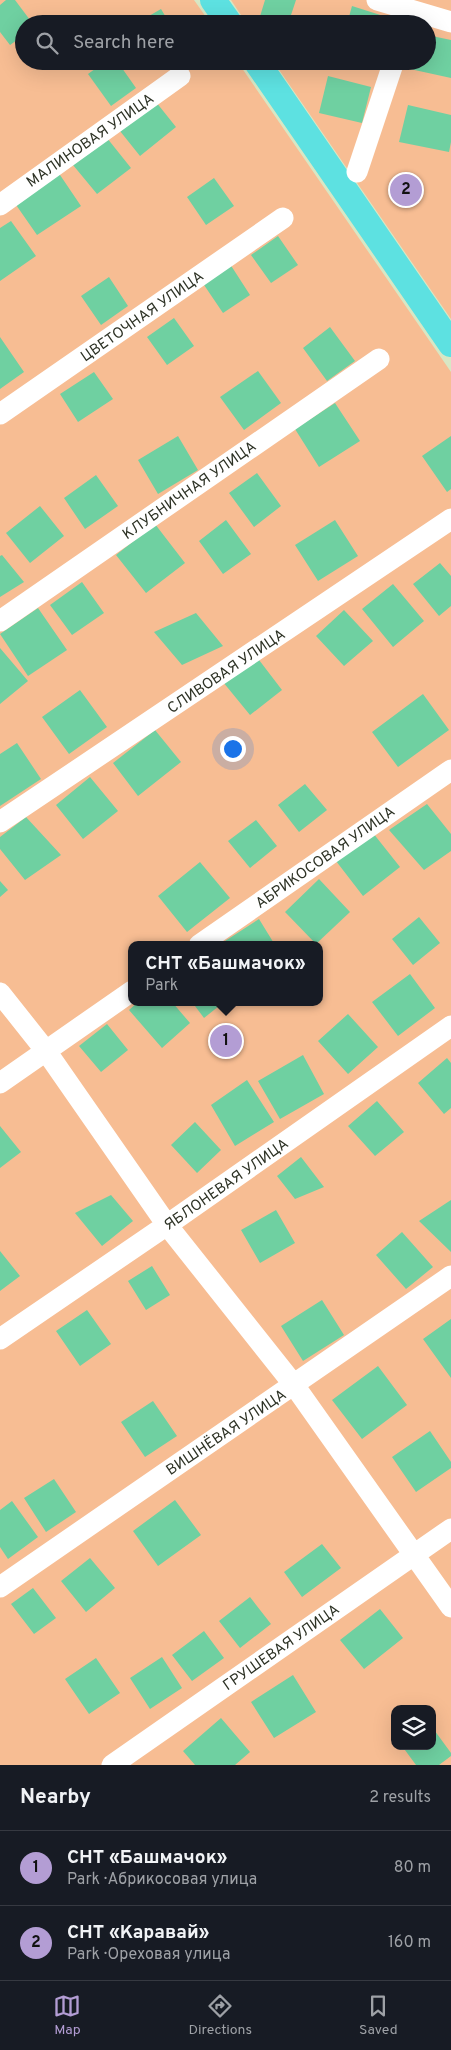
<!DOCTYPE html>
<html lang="en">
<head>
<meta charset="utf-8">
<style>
	:root { --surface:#171b24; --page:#242831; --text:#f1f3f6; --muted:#9ea1a6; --line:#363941; --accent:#b39dd4 }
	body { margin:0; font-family:Overpass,sans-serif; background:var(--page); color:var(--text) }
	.controls { position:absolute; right:15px; bottom:15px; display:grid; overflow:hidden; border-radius:10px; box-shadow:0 5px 20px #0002 }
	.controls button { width:45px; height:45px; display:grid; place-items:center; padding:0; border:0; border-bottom:1px solid var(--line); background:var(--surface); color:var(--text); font:25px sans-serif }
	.you { position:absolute; left:232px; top:748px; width:18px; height:18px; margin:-12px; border:4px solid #fff; border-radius:50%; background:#1a73e8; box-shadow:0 0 0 8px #1a73e833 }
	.badge { display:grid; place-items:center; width:32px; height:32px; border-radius:50%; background:var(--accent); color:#111; font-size:16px; font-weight:700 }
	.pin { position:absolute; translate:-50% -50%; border:2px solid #fff; box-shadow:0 1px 5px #0006 }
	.popup { position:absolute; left:128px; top:941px; width:195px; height:65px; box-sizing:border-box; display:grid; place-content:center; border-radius:10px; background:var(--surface); filter:drop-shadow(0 1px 4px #0005); font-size:16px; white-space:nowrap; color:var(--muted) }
	.popup b { font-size:19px; color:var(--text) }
	.popup::after { content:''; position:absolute; left:50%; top:100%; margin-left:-10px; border:10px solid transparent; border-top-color:var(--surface) }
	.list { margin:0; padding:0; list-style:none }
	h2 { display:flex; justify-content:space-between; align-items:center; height:65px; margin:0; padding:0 20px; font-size:21px }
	h2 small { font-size:16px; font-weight:400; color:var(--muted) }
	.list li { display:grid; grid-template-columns:32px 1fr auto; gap:15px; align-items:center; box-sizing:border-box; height:75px; padding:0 20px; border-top:1px solid var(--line) }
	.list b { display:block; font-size:19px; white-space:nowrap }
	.list p { margin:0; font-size:16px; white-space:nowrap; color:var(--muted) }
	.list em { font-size:16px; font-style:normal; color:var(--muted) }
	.icon { flex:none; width:28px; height:28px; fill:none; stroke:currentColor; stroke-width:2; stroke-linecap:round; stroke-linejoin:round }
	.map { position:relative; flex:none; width:451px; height:1765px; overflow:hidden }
	.search { position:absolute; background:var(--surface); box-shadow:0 5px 20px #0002; left:15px; right:15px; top:15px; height:55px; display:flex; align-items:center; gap:12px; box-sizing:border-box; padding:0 18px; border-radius:28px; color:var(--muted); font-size:19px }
	.sheet { height:215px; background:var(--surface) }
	nav { display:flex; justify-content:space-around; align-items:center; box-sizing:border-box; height:70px; border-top:1px solid var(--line); background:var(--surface); font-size:14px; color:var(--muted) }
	nav a { display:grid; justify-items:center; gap:2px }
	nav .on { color:var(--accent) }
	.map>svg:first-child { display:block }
</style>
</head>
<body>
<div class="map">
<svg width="451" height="1765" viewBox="0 0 451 1765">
	<rect width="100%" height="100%" fill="#d8e7c4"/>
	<!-- green -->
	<path fill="#f7bd93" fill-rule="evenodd" d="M 0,0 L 194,0 L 211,24 L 24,24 L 24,61 L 237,61 L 451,372 L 451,1765 L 0,1765 ZM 132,945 L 320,945 L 320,1002 L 132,1002 ZM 395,1709 L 432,1709 L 432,1746 L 395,1746 Z
		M 231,0 L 451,0 L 451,319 L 273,61 L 427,61 L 427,24 L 247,24 Z"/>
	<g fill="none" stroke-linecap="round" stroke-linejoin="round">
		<!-- canal -->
		<path stroke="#5de1e1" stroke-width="26" d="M 213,0 L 230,24
			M 256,61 L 451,344"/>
	</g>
	<!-- building -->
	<path fill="#6fd0a1" d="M 6,0 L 15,0 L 33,24 L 24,24 L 24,35 L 10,45 L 0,32 L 0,5 Z
		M 265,0 L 296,0 L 288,24 L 258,23 Z
		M 352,6 L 393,19 L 391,24 L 347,24 Z
		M 161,9 L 170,24 L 135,24 Z
		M 427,35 L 451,40 L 451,78 L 410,69 L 412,61 L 427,61 Z
		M 106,61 L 117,61 L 136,88 L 111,106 L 88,74 Z
		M 328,76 L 371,87 L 362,123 L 319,113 Z
		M 156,102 L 176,127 L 140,156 L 120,131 Z
		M 408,105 L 451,115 L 451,142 L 449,152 L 399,142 Z
		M 107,138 L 131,168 L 97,194 L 73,165 Z
		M 58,172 L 81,206 L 37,235 L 14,202 Z
		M 214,178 L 234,206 L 206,225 L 187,197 Z
		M 11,221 L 36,256 L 0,281 L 0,228 Z
		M 278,236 L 298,265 L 271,283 L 251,255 Z
		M 230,264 L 250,295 L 223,313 L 202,282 Z
		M 109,277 L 128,306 L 101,325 L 81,296 Z
		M 174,318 L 194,346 L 167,365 L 147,337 Z
		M 330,327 L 355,361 L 327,381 L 303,348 Z
		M 0,337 L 24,372 L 0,389 Z
		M 258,371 L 281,403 L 244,430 L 220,397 Z
		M 94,372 L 113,399 L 78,422 L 60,394 Z
		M 335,403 L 360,441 L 319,467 L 295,429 Z
		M 178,436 L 198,470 L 158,494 L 138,460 Z
		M 451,436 L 451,489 L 447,492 L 422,456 Z
		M 257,473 L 281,506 L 254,527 L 229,493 Z
		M 96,475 L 118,506 L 85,529 L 64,498 Z
		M 40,506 L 64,536 L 30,563 L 6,533 Z
		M 226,520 L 251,554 L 223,574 L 199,541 Z
		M 335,520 L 358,556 L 318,581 L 295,545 Z
		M 155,524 L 185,563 L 146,593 L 116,555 Z
		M 2,555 L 24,582 L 0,597 L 0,556 Z
		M 440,563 L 451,576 L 451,606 L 439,616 L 413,584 Z
		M 82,582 L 104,613 L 72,635 L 50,605 Z
		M 393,584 L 424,621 L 393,647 L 362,609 Z
		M 38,608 L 67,650 L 28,676 L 0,634 Z
		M 344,610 L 373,641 L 344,666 L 316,636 Z
		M 196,613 L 223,646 L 182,665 L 154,632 Z
		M 0,648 L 28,681 L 0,704 Z
		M 256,656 L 282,690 L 250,715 L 223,682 Z
		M 80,690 L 107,727 L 69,754 L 42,717 Z
		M 423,694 L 449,730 L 398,767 L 372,732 Z
		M 155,730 L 181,762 L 138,796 L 113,763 Z
		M 17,743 L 41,779 L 0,806 L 0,754 Z
		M 90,777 L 118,811 L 83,839 L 56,805 Z
		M 305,784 L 327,810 L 299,832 L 278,805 Z
		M 427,804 L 451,834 L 451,851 L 424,870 L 389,830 Z
		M 26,817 L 61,855 L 25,880 L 0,849 L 0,837 Z
		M 256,820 L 277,846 L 250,868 L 228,841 Z
		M 373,833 L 400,867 L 363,896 L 336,861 Z
		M 200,862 L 230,898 L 187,932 L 158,896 Z
		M 319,879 L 350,912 L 316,944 L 285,912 Z
		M 0,881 L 8,890 L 0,897 Z
		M 419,917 L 440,943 L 413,965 L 392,939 Z
		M 259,919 L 275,945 L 223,945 L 222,943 Z
		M 410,974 L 435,1008 L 398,1036 L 372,1002 Z
		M 138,1002 L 172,1002 L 190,1023 L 162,1048 L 129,1010 Z
		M 192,1002 L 224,1002 L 204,1018 Z
		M 348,1014 L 378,1047 L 348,1074 L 318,1041 Z
		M 107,1024 L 128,1050 L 101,1072 L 79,1046 Z
		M 303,1055 L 324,1094 L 280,1119 L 258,1081 Z
		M 447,1058 L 451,1063 L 451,1108 L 444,1114 L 418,1083 Z
		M 247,1080 L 274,1122 L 235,1146 L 211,1105 Z
		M 377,1101 L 404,1132 L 375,1156 L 348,1126 Z
		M 195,1122 L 221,1150 L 197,1173 L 171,1145 Z
		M 0,1126 L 21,1152 L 0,1168 Z
		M 301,1157 L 324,1187 L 295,1199 L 277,1176 Z
		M 111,1195 L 133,1221 L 102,1246 L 75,1213 Z
		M 451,1200 L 451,1252 L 419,1221 Z
		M 276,1210 L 295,1243 L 260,1263 L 241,1230 Z
		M 402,1232 L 433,1267 L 406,1289 L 376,1255 Z
		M 0,1251 L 20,1276 L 0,1291 Z
		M 152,1266 L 170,1295 L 146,1310 L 128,1281 Z
		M 322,1300 L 344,1335 L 303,1361 L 281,1326 Z
		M 87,1310 L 111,1344 L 80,1366 L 56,1331 Z
		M 451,1319 L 451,1378 L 423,1339 Z
		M 378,1366 L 407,1405 L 362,1439 L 332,1400 Z
		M 153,1401 L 177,1436 L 145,1457 L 121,1422 Z
		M 430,1431 L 451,1462 L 451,1468 L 416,1492 L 392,1457 Z
		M 54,1479 L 76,1512 L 46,1532 L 24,1498 Z
		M 175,1500 L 201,1535 L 158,1566 L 133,1531 Z
		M 12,1501 L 38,1537 L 8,1559 L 0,1547 L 0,1510 Z
		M 322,1544 L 341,1568 L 302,1597 L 284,1572 Z
		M 90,1558 L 115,1588 L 86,1612 L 61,1581 Z
		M 33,1588 L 56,1618 L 34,1634 L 11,1604 Z
		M 250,1597 L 271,1624 L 240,1648 L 219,1621 Z
		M 380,1609 L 403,1638 L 364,1669 L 340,1640 Z
		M 204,1631 L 224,1658 L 192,1681 L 172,1655 Z
		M 162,1657 L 182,1688 L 150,1709 L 130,1678 Z
		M 96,1658 L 120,1693 L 89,1714 L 65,1679 Z
		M 293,1675 L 316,1712 L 274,1738 L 251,1702 Z
		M 221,1718 L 250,1752 L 235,1765 L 195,1765 L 183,1751 Z
		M 432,1727 L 451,1753 L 451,1756 L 439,1765 L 416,1765 L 402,1746 L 432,1746 Z"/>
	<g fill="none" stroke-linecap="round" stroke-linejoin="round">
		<!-- minor -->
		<path stroke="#fff" stroke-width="21" d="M 377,0 L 451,22
			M 357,172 L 394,61
			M 0,205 L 180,76
			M 0,414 L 283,218
			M 0,621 L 379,359
			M 0,822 L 451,519
			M 199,945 L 451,770
			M 0,993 L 46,1051 L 167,1225 L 294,1385 L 451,1607
			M 0,1083 L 132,991
			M 0,1339 L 167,1225 L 451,1026
			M 0,1587 L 451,1276
			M 112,1765 L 451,1529"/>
	</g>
	<g text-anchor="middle" stroke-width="4" stroke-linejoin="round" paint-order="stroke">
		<!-- street labels -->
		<g font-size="15" fill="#2d3225" stroke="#fff">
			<text transform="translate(90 140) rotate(-35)" y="5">МАЛИНОВАЯ УЛИЦА</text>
			<text transform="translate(142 316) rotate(-35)" y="5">ЦВЕТОЧНАЯ УЛИЦА</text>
			<text transform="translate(189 490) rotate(-35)" y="5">КЛУБНИЧНАЯ УЛИЦА</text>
			<text transform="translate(226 671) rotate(-34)" y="5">СЛИВОВАЯ УЛИЦА</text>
			<text transform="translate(325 857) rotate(-35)" y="5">АБРИКОСОВАЯ УЛИЦА</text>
			<text transform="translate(226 1184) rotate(-35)" y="5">ЯБЛОНЕВАЯ УЛИЦА</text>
			<text transform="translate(226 1432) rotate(-34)" y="5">ВИШНЁВАЯ УЛИЦА</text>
			<text transform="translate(281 1647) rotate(-35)" y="5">ГРУШЕВАЯ УЛИЦА</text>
		</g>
	</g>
</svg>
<div class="controls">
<button><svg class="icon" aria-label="layers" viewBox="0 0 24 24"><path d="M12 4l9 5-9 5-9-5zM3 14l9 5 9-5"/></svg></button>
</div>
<div class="you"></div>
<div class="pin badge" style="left:226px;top:1041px">1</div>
<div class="popup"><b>СНТ «Башмачок»</b>Park</div>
<div class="pin badge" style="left:406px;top:190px">2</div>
<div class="search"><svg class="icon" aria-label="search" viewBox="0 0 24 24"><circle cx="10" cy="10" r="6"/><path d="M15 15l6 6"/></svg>Search here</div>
</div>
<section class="sheet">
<h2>Nearby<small>2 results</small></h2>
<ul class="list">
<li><span class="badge">1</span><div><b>СНТ «Башмачок»</b><p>Park · Абрикосовая улица</p></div><em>80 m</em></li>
<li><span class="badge">2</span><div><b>СНТ «Каравай»</b><p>Park · Ореховая улица</p></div><em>160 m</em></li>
</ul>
</section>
<nav>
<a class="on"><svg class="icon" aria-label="map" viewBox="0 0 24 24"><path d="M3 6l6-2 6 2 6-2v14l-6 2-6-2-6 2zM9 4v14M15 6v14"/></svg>Map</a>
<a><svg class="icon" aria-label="directions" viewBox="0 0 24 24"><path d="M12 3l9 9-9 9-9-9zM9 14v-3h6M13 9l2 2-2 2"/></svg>Directions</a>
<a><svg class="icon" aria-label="saved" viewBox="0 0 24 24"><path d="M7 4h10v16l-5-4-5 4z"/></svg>Saved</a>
</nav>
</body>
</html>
